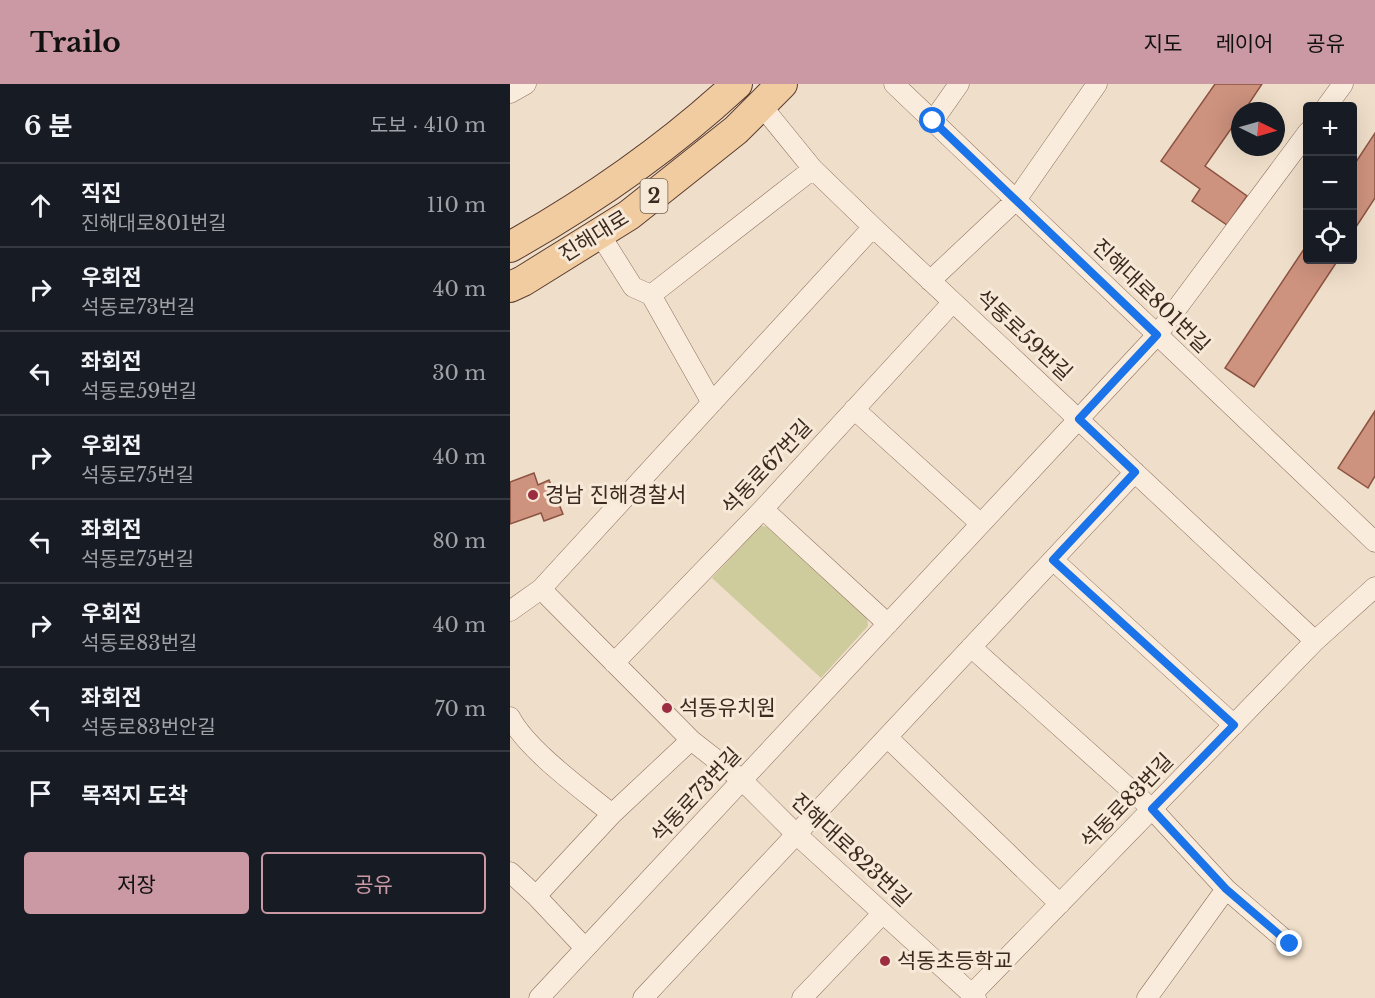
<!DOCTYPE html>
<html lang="ko">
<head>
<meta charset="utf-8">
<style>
	:root { --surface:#171b24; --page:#242831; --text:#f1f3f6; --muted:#9ea1a6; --line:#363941; --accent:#cb99a4 }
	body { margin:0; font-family:"Libre Baskerville","Noto Sans KR",serif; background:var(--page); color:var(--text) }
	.controls { position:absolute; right:18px; top:18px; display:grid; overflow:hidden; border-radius:6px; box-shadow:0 6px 24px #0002 }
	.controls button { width:54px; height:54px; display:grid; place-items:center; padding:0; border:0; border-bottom:2px solid var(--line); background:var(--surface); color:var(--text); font:30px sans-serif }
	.compass { position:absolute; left:721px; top:18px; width:54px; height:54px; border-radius:50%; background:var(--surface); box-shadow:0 6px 24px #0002; rotate:95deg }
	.stop { position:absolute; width:18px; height:18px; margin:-14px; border:4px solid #1a73e8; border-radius:50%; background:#fff }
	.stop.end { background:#1a73e8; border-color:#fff; box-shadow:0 2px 6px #0008 }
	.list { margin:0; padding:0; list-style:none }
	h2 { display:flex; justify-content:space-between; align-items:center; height:78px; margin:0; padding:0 24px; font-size:26px }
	h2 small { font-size:20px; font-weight:400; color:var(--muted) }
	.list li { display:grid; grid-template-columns:39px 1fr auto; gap:18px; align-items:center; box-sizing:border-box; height:84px; padding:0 24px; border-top:2px solid var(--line) }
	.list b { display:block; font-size:22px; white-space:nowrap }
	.list p { margin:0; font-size:20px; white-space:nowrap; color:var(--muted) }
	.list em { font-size:20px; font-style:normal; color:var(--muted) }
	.actions { display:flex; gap:12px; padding:18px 24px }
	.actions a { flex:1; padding:14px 0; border:2px solid var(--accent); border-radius:6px; text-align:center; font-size:21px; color:var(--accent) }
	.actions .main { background:var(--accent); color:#111 }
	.icon { flex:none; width:33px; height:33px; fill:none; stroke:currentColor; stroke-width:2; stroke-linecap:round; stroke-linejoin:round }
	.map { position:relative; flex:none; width:865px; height:914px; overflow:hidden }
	header { display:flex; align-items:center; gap:36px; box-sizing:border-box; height:84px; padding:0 30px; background:var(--accent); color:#111 }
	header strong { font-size:28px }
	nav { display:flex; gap:33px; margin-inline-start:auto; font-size:21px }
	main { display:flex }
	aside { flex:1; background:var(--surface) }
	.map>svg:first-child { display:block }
</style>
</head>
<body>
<header>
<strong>Trailo</strong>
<nav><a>지도</a><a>레이어</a><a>공유</a></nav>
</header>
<main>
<aside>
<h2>6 분<small>도보 · 410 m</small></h2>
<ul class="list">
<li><svg class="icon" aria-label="ahead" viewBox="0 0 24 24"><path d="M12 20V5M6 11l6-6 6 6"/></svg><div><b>직진</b><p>진해대로801번길</p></div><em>110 m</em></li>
<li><svg class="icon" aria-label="right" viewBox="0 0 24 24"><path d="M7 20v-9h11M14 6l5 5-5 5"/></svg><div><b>우회전</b><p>석동로73번길</p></div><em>40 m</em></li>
<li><svg class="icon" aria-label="left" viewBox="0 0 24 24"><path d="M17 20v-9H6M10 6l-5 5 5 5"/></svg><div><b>좌회전</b><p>석동로59번길</p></div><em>30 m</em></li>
<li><svg class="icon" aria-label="right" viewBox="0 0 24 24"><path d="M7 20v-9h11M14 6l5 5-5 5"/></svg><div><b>우회전</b><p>석동로75번길</p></div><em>40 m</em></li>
<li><svg class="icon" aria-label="left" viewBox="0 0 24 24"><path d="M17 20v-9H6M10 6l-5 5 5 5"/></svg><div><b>좌회전</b><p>석동로75번길</p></div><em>80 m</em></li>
<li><svg class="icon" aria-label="right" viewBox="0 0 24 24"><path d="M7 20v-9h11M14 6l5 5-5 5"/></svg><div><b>우회전</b><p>석동로83번길</p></div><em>40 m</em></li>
<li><svg class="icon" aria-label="left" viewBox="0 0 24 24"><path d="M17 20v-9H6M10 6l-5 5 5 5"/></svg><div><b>좌회전</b><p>석동로83번안길</p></div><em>70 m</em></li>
<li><svg class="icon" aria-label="arrive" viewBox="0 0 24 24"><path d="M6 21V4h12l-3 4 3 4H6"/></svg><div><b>목적지 도착</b></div></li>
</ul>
<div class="actions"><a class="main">저장</a><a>공유</a></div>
</aside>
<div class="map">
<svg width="865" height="914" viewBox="0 0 865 914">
	<rect width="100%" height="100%" fill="#efdec9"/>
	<!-- green -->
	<path fill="#cecc9c" d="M 250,442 L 262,443 L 357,530 L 358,542 L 311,594 L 202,494 Z"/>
	<!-- building -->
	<path fill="#ce937e" stroke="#8c5342" stroke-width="1.5" d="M 705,0 L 752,0 L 734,27 L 730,27 L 730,32 L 695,82 L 737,112 L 717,141 L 682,117 L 690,105 L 651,77 Z
		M 865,49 L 865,114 L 844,146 L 842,84 Z
		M 798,159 L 798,176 L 828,176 L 744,303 L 715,284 Z
		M 865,327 L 865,392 L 858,404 L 828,384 Z
		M 24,389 L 28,401 L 39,396 L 53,430 L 34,437 L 31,429 L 0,440 L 0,398 Z"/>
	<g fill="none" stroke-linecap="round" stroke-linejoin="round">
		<!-- minor casing -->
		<g stroke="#8c6e5d" stroke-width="21">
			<path id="minor" d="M 384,0 L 865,458
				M 0,9 L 16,0
				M 251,21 L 303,85 L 363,143 L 805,557
				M 817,22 L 833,0
				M 423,37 L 449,0
				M 89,149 L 123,203 L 141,211
				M 420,197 L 506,116 L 587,0
				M 141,211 L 303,85
				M 141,211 L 202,319
				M 344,325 L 471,440
				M 253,425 L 378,540
				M 543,476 L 724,641
				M 31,505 L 181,656 L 232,696 L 286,750 L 466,914
				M 0,527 L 31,505 L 363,143
				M 461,563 L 642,725 L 716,805 L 780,860
				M 104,579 L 253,425 L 443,218
				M 0,633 C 17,666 73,706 102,730
				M 377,653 L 550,820
				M 0,788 L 26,812 L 75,864
				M 26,812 L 102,730 L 181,656
				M 462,910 L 805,557 L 865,503
				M 29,914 L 647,251 L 798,48
				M 133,914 L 625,388
				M 292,914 L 373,829
				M 637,914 L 716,805"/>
		</g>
		<!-- primary casing -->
		<g stroke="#5a3d31" stroke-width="32">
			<path id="primary" d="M 0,163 C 80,118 159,63 227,0
				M 0,203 L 13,197 L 119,131 L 226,46 L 272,0"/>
		</g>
		<!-- minor -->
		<use href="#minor" stroke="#faecdc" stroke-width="20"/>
		<!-- primary -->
		<use href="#primary" stroke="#f2cca1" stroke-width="30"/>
	</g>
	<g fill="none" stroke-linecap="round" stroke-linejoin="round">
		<!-- route -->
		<path stroke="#1a73e8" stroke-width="8" d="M 423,37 L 647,251 L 569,335 L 625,388 L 543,476 L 724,641 L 642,725 L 716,805 L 780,860"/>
	</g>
	<!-- markers -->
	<g fill="#9c2c3f" stroke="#f7e9d8" stroke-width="2">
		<circle cx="23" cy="411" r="6"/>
		<circle cx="157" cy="624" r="6"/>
		<circle cx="375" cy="877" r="6"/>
	</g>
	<g text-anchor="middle" stroke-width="6" stroke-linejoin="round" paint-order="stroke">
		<!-- shield labels -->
		<rect fill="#f7e9d8" stroke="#746357" stroke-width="1.5" x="130.5" y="95" width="27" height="34" rx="4.5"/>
		<g font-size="20" font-weight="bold" fill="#3c2a20">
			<text x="144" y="119">2</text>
		</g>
		<!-- street labels -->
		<g font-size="21" fill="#3c2a20" stroke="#f7e9d8">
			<text transform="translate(84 152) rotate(-32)" y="7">진해대로</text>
			<text transform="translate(641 212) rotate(44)" y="7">진해대로801번길</text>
			<text transform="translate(514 251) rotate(43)" y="7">석동로59번길</text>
			<text transform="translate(257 383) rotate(-47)" y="7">석동로67번길</text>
			<text transform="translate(186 711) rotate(-47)" y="7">석동로73번길</text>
			<text transform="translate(617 717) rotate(-46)" y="7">석동로83번길</text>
			<text transform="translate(341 766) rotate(43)" y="7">진해대로823번길</text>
		</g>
		<!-- poi labels -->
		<g font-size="21" fill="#3c2a20" stroke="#f7e9d8" text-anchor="start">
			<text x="35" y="418">경남 진해경찰서</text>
			<text x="169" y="631">석동유치원</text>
			<text x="387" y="884">석동초등학교</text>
		</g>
	</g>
</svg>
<div class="controls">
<button>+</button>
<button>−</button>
<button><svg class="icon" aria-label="locate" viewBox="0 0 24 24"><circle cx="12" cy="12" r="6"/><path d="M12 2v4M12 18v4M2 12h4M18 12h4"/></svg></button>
</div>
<svg class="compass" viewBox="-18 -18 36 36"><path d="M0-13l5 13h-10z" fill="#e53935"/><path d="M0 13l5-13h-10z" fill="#9ea1a6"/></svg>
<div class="stop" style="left:423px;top:37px"></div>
<div class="stop end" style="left:780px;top:860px"></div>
</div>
</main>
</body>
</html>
